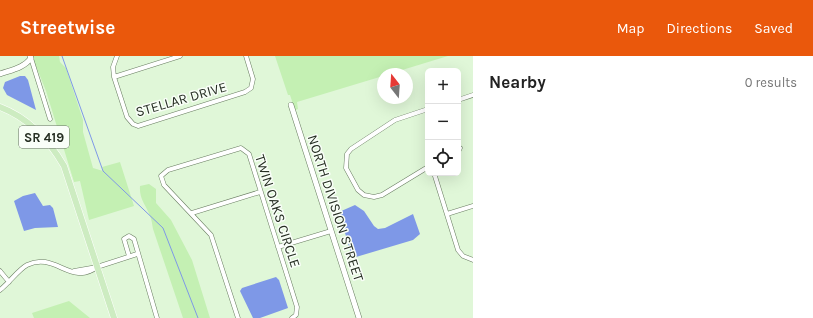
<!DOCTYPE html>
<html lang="en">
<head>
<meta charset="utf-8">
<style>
	:root { --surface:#fff; --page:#f2f2f2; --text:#222; --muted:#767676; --line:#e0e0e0; --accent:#ea580c }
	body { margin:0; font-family:Karla,sans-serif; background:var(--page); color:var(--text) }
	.controls { position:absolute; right:12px; top:12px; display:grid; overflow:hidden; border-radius:6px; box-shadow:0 4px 16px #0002 }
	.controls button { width:36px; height:36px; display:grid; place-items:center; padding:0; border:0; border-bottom:1px solid var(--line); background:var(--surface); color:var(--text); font:20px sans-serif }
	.compass { position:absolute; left:377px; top:12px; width:36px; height:36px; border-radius:50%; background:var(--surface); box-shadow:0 4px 16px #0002; rotate:343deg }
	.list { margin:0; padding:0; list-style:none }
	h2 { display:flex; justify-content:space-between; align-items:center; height:52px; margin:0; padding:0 16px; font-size:17px }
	h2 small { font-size:13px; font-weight:400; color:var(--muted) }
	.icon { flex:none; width:22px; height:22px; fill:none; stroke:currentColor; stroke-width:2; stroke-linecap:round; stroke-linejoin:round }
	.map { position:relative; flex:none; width:473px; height:262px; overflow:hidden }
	header { display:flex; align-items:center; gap:24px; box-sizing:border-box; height:56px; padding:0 20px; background:var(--accent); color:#fff }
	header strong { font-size:19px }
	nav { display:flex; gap:22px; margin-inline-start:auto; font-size:14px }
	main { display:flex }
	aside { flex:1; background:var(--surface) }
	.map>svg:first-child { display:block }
</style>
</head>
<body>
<header>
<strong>Streetwise</strong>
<nav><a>Map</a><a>Directions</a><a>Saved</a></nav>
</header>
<main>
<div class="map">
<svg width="473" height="262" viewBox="0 0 473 262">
	<rect width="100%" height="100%" fill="#e0f7d8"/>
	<!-- green -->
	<path fill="#c4f0b3" d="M 32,0 L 59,0 L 60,6 L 66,12 L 83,64 L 83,76 L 93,112 L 103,115 L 102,111 L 120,106 L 134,150 L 89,164 L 80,125 L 74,126 L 46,35 Z
		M 275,0 L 448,0 L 389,18 L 383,18 L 383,20 L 297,46 L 298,53 L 295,54 L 290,39 L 288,39 Z
		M 149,128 L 156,133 L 156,147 L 171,164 L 192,204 L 210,262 L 183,262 L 153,173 C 152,169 152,164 150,160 C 146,149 139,143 140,130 Z
		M 69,245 L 90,262 L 34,262 L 32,257 Z"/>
	<!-- water -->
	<path fill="#7e98e7" d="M 20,20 L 25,20 L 28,24 L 36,54 L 7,39 L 3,32 L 5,26 Z
		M 35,137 L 43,150 L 50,149 L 53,152 L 58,171 L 35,172 L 24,175 L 14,145 L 23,140 Z
		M 355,149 L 364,155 L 374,170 L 378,173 L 385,172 L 413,158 L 420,178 L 413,184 L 356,201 L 352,201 L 339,156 Z
		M 276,221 L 279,224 L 288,252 L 260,262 L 253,262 L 240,235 L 242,232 Z"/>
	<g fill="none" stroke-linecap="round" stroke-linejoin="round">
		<!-- stream -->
		<path stroke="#7e98e7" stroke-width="1" d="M 62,0 L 103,115 L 163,172 L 198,262"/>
		<!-- minor casing -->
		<g stroke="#697d61" stroke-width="5">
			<path id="minor" d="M 117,0 L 113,11 L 114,21 L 127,61 L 133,68 L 138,70 L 245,36 L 251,32 L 253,23 L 246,0
				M 31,2 L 50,63
				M 114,21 L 180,0
				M 458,44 L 473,39
				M 428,53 L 395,64 L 351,93 L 347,98 L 346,112 L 358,134 L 364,139 L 374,141 L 382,139 L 428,111
				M 458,96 L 460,92
				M 434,117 L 458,194 L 463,200 L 473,204
				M 192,157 L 260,136
				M 447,158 L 473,150
				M 278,191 L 331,175
				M 129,200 L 124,183 L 129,180 L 134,183 L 157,262
				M 0,215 L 9,226
				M 74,215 L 97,211 L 137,198
				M 0,234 C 9,227 18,214 27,209 C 55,195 71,231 97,211
				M 238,262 L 211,179 L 164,129 L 161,120 L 168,114 L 241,92 L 249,98 L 297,251 L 296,259 L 292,262"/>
		</g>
		<!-- tertiary casing -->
		<g stroke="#697d61" stroke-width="6">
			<path id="tertiary" d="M 0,18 C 11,14 24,12 31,2 L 30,0
				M 291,49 L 359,262"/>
		</g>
		<!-- primary casing -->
		<g stroke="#fff" stroke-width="7">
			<path id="primary" d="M 0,51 C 29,62 49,84 64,110 L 114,262"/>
		</g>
		<!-- minor -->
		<use href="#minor" stroke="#fff" stroke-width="4"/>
		<!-- tertiary -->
		<use href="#tertiary" stroke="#fff" stroke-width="5"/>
		<!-- primary -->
		<use href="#primary" stroke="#cdecc1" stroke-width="6"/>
	</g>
	<g text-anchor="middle" stroke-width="3" stroke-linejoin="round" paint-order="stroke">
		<!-- shield labels -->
		<rect fill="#f9fef8" stroke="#656d63" stroke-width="1" x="19" y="70" width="50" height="22" rx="3"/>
		<g font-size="13" font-weight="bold" fill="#262f23">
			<text x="44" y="86">SR 419</text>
		</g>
		<!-- street labels -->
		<g font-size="14" fill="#262f23" stroke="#f9fef8">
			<text transform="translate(181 43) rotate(-16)" y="5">STELLAR DRIVE</text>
			<text transform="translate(336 152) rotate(72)" y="5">NORTH DIVISION STREET</text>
			<text transform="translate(278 155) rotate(72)" y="5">TWIN OAKS CIRCLE</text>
		</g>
	</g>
</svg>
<div class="controls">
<button>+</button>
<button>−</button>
<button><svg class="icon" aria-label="locate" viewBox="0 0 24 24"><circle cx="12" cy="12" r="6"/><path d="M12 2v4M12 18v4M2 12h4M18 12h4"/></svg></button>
</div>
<svg class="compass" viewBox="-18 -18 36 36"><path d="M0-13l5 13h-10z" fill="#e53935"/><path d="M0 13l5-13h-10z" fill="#767676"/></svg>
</div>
<aside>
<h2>Nearby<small>0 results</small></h2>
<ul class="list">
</ul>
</aside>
</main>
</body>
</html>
